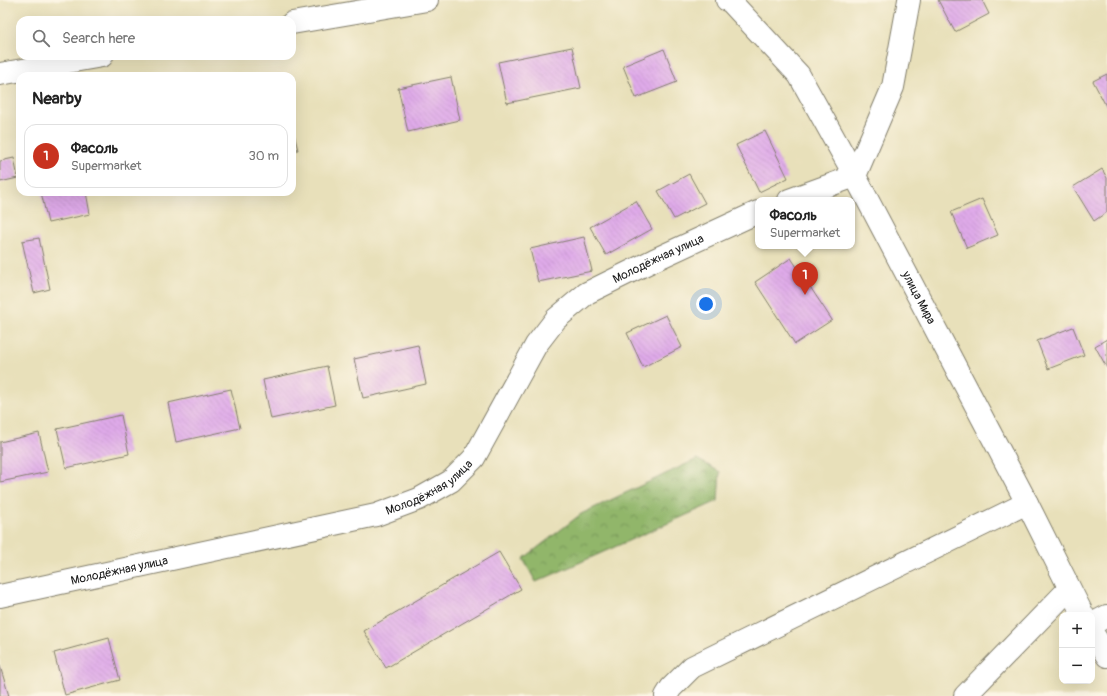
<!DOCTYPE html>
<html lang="en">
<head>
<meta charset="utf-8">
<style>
	:root { --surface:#fff; --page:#f2f2f2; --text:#222; --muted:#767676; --line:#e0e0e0; --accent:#c8321e }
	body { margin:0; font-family:Pangolin,sans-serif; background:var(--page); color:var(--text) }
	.controls { position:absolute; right:12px; bottom:12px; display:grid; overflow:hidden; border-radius:8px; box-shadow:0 4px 16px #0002 }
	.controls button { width:36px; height:36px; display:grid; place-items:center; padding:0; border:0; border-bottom:1px solid var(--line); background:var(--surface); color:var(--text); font:20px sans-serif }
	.you { position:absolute; left:706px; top:304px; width:14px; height:14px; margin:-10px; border:3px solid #fff; border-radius:50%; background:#1a73e8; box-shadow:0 0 0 6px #1a73e833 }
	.badge { display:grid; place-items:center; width:26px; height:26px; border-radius:50%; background:var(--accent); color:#fff; font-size:13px; font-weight:700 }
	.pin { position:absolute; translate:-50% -33px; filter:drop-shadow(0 1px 2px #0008) }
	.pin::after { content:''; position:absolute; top:21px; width:14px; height:12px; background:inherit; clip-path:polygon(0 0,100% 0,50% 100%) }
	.popup { position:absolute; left:755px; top:197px; width:100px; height:52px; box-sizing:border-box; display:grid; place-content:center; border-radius:8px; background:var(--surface); filter:drop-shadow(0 1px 3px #0005); font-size:13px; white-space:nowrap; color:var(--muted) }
	.popup b { font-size:15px; color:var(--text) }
	.popup::after { content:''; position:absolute; left:50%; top:100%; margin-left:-8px; border:8px solid transparent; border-top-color:var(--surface) }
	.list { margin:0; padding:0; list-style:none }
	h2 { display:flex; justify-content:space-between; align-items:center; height:52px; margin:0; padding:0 16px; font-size:17px }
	h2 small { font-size:13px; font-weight:400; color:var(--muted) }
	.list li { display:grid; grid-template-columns:26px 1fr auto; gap:12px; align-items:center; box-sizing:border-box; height:64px; margin:0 8px 8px; padding:0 8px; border:1px solid var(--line); border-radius:12px }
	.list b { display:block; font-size:15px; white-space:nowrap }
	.list p { margin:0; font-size:13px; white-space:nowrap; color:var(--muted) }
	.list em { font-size:13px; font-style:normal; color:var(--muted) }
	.icon { flex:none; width:22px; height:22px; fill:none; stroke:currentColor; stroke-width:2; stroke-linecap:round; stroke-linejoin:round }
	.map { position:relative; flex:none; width:1107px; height:696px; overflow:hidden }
	.search { position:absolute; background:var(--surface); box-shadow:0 4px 16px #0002; left:16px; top:16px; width:280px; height:44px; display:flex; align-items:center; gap:10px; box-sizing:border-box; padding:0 14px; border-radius:12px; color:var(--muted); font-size:15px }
	.panel { position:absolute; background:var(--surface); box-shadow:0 4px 16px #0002; left:16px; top:72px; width:280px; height:124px; border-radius:12px }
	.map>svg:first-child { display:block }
</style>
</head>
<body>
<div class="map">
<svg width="1107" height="696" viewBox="0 0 1107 696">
	<defs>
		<pattern id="forest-crowns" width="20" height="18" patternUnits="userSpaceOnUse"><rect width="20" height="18" fill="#91b66a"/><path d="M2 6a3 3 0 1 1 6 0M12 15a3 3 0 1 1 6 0" fill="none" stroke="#769356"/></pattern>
		<pattern id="building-back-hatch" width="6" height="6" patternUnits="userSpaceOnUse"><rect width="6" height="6" fill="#dfaae9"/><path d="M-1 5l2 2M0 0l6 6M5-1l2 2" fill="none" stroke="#bf92c7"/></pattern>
	</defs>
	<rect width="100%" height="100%" fill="#fcf5e5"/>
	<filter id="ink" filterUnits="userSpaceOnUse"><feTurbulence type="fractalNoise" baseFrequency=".025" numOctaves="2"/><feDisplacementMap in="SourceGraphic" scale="8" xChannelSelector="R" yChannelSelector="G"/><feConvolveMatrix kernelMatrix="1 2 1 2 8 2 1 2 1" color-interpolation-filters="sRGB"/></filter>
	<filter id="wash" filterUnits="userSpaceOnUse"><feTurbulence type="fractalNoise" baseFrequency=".012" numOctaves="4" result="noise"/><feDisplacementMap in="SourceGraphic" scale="16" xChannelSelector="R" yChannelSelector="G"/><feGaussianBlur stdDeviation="0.9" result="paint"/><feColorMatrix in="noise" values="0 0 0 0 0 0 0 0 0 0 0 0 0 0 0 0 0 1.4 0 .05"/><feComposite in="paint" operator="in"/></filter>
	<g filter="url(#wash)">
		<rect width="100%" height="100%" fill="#e8e0ba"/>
		<!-- forest -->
		<path fill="url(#forest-crowns)" stroke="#566943" d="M 697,459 L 720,472 L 718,501 L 536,582 L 523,559 L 581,514 Z"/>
		<g id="blocks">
			<!-- building -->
			<path fill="url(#building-back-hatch)" d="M 938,0 L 982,0 L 989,14 L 955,32 Z
				M 572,47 L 581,88 L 507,103 L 498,62 Z
				M 664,49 L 677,82 L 636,98 L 623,66 Z
				M 1107,74 L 1107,108 L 1093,81 Z
				M 451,77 L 460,120 L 408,132 L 398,88 Z
				M 292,125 L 298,150 L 292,151 Z
				M 765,131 L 788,178 L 759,192 L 736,145 Z
				M 14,158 L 18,178 L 0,182 L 0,161 Z
				M 1102,169 L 1107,178 L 1107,212 L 1094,221 L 1073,187 Z
				M 689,174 L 705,203 L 674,219 L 658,191 Z
				M 41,192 L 86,192 L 90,214 L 48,223 Z
				M 982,199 L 998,235 L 967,248 L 951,212 Z
				M 636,201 L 652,229 L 606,255 L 590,227 Z
				M 584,237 L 592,271 L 538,282 L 530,249 Z
				M 39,238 L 50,289 L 34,293 L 22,241 Z
				M 791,258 L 832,320 L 795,344 L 755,282 Z
				M 666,315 L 682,347 L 643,367 L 627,333 Z
				M 1073,327 L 1084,355 L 1048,369 L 1037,341 Z
				M 1107,339 L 1107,368 L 1095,346 Z
				M 418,345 L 426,384 L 363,398 L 354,359 Z
				M 327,366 L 335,405 L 271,419 L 263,380 Z
				M 231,389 L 240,428 L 176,442 L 168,403 Z
				M 121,415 L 129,454 L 66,468 L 57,429 Z
				M 39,433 L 48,472 L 0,482 L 0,442 Z
				M 499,552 L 521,589 L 386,668 L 364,631 Z
				M 109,638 L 120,680 L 65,695 L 54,653 Z
				M 0,666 L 9,696 L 0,696 Z"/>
		</g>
	</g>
	<g filter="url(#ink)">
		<use href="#blocks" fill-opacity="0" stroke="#827e6b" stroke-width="1"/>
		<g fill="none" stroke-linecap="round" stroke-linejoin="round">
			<!-- minor casing -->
			<g stroke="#827e6b" stroke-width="24">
				<g id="minor">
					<path id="s1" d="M 727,0 L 731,2 L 799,75 L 855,176 L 1027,503 L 1083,615"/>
					<path d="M 292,23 L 427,0"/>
					<path d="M 0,74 L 102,56"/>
					<path d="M 789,200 L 855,176 L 893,87 L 909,0"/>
					<path id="s2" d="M 0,596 L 376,515 L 419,499 L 451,481 L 474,458 L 536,345 L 556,319 L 587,293 L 654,260 L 758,212"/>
					<path d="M 1092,624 L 1107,616"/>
					<path d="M 1092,632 L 1107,656"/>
					<path d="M 666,696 L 671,688 L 692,667 L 1027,503"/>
					<path d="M 965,696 L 1069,589"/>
				</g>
			</g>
			<!-- minor -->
			<use href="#minor" stroke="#fff" stroke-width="22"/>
		</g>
	</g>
	<g text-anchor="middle" stroke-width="4" stroke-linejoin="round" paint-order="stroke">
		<!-- street labels -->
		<g font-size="12" fill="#1c1c1c" stroke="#fcf5e5">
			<text dy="4" stroke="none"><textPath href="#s2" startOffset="781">Молодёжная улица</textPath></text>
			<text dy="4" stroke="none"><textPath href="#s1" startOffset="357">улица Мира</textPath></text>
			<text dy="4" stroke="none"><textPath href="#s2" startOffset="445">Молодёжная улица</textPath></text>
			<text dy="4" stroke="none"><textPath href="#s2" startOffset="122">Молодёжная улица</textPath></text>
		</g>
	</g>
</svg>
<div class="controls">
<button>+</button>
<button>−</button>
</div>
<div class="you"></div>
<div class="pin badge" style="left:805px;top:295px">1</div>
<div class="popup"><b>Фасоль</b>Supermarket</div>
<div class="search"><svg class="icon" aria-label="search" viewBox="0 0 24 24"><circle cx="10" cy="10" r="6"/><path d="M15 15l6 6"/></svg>Search here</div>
<section class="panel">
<h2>Nearby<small></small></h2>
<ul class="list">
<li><span class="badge">1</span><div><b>Фасоль</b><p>Supermarket</p></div><em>30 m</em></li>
</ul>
</section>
</div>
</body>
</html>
